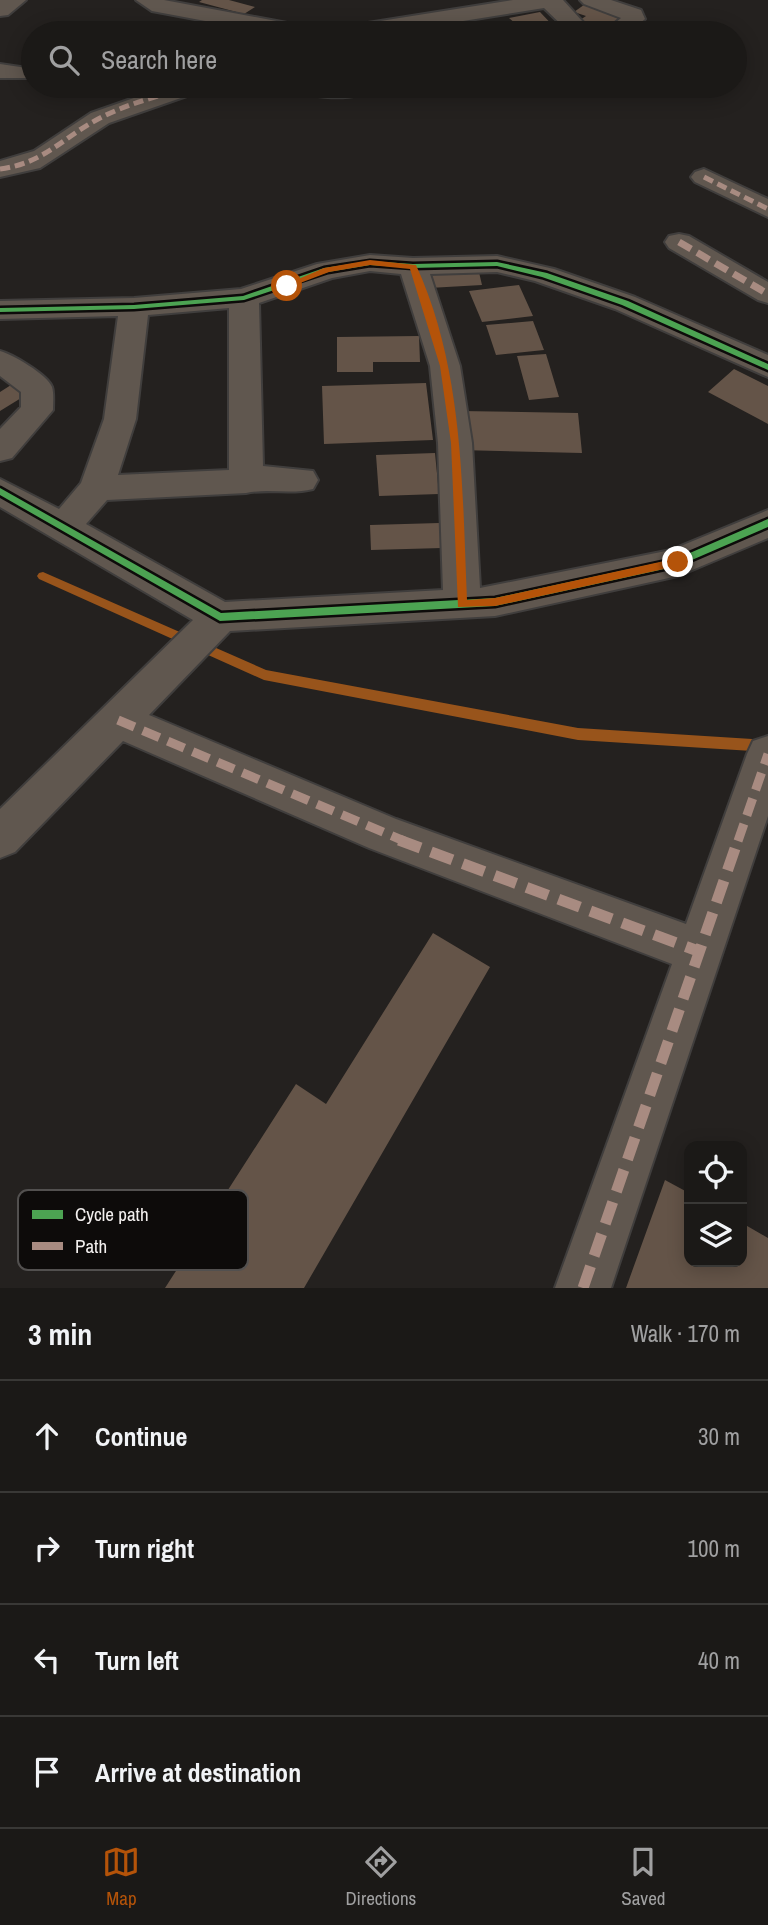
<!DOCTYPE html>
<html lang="en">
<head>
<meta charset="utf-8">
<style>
	:root { --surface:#1b1917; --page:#242220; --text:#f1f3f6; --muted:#a0a0a1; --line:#393836; --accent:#b45309 }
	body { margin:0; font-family:"Archivo Narrow",sans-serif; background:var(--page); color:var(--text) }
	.controls { position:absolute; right:21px; bottom:21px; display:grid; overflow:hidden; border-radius:14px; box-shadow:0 4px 18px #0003 }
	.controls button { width:63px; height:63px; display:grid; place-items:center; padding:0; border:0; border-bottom:2px solid var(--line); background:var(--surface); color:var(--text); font:35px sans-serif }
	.stop { position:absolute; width:21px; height:21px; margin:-16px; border:5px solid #b45309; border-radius:50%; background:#fff }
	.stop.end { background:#b45309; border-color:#fff; box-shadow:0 2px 7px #0008 }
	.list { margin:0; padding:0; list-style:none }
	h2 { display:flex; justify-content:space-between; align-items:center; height:91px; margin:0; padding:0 28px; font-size:30px }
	h2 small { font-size:23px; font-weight:400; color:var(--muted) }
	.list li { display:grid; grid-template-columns:46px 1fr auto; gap:21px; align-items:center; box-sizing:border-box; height:112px; padding:0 28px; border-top:2px solid var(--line) }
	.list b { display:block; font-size:26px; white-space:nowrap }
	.list em { font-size:23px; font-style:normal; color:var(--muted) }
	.icon { flex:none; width:38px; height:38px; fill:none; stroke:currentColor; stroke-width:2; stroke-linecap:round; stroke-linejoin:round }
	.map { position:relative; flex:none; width:768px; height:1288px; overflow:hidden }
	.search { position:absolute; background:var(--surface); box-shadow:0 4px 18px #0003; left:21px; right:21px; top:21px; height:77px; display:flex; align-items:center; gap:18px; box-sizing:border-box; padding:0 24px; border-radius:38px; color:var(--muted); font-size:26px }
	.sheet { height:539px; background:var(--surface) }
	nav { display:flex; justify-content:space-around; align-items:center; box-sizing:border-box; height:98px; border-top:2px solid var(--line); background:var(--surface); font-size:19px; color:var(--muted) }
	nav a { display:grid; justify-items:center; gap:4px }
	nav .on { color:var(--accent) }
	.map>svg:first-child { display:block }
</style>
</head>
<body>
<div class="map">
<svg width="768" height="1288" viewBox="0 0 768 1288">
	<rect width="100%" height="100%" fill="#24211f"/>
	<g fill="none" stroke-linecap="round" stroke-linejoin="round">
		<!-- stream -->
		<path fill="#98541b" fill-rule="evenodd" d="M 43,572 L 266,670 L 578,728 L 768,740 L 768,752 L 578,740 L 264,680 L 39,579 L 37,576 L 39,573 Z"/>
	</g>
	<!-- building -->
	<path fill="#645448" d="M 202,0 L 229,0 L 255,7 L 244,14 L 199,2 Z
		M 588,2 L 630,16 L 606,33 L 579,29 L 588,23 L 580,20 L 586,16 L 574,12 Z
		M 540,12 L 559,32 L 525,32 L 509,18 Z
		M 487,21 L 499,33 L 454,33 L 449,28 Z
		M 478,268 L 482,285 L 429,288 L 426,271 Z
		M 519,285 L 533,316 L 482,322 L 469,291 Z
		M 533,321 L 544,350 L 496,355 L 486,325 Z
		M 419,336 L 420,362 L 373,362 L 373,372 L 337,372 L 337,337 Z
		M 546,354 L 559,397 L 529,400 L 517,356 Z
		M 734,369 L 768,386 L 768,424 L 708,392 Z
		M 426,383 L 433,440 L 324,444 L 322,386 Z
		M 11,385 L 26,395 L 0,411 L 0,392 Z
		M 459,411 L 578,413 L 582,453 L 459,450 Z
		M 435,453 L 439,494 L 379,496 L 376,455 Z
		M 439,523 L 442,548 L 371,550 L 370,525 Z
		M 433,933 L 490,967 L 304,1288 L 165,1288 L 296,1084 L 326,1104 Z
		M 665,1180 L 689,1193 L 689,1262 L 742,1262 L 742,1223 L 768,1238 L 768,1288 L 626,1288 Z"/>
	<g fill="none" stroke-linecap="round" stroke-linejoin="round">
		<!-- minor casing -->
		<g stroke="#403e3d" stroke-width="4">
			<path id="minor" d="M 0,0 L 26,0 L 8,15 L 0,16 Z
				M 136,0 L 164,0 L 303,26 L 314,33 L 270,33 L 152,11 Z
				M 513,0 L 563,0 L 593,33 L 570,33 L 544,8 L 388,33 L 338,33 L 349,26 Z
				M 580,0 L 611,0 L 641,10 L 645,19 L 628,33 L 603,33 L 621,18 L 584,4 Z
				M 0,64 L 27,68 L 31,73 L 27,78 L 0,78 Z
				M 168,86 L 205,86 L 201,91 L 109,123 L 40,168 L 0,177 L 0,161 L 34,151 L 91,113 Z
				M 287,86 L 359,86 L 362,90 L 358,95 C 339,100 310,96 291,91 Z
				M 704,169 L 768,199 L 768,217 L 695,182 L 691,177 L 695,172 Z
				M 679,234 L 689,236 L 768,282 L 768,303 L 758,300 L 669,248 L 665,242 L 669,236 Z
				M 370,255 L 413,258 L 497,256 L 554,269 L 635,297 L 768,355 L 768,377 L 615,309 L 535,281 L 497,272 L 430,274 L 460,366 L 472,443 L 480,588 L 671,550 L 768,510 L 768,538 L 678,576 L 495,616 L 230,631 L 149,715 L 396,819 L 686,924 L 747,754 L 753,741 L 768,736 L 768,816 L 611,1288 L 555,1288 L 672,964 L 369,848 L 123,741 L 15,852 L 0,858 L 0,809 L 193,620 L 0,507 L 0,479 L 59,509 L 81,483 L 104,419 L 118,316 L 0,319 L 0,301 L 134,298 L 241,289 L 317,264 ZM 370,271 L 401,274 L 430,366 L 438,443 L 443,590 L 225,602 L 86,524 L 107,500 L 246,493 C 269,488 291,495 313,489 L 318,480 L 313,471 L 263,466 L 259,303 L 332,278 ZM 229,308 L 229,470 L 118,475 L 136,419 L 148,315 Z
				M 0,351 C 12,354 48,375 52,387 C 54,393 53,403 53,410 L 12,458 L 0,461 L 0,429 L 21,407 L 21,392 L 0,376 Z"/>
		</g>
		<!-- minor -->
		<use href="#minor" fill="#60574f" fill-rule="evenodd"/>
		<!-- quiet-far3 -->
		<path stroke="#a88b81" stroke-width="5" stroke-dasharray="10 5" stroke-linecap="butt" d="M 299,86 L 350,90
			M 0,169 C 45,163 63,137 100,118 C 129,103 162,95 193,86
			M 704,177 L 768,209"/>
		<!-- quiet-far2 -->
		<path stroke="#a88b81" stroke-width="7" stroke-dasharray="14 7" stroke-linecap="butt" d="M 679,242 L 768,294"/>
		<!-- quiet-far1 -->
		<path stroke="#a88b81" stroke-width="9" stroke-dasharray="18 9" stroke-linecap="butt" d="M 118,720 L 404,841
			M 738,841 L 768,754"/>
		<!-- quiet -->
		<path stroke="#a88b81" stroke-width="11" stroke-dasharray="23 11" stroke-linecap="butt" d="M 399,840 L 698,951
			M 583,1288 L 738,840"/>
		<!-- cycleway casing -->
		<g stroke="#0d0b0a" stroke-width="5">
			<path id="cycleway" d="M 370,261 L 413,264 L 497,262 L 547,273 L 628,301 L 768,364 L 768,370 L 622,305 L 542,277 L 497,266 L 413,268 L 370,265 L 328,272 L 244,300 L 134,309 L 0,312 L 0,308 L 134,305 L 243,296 L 324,268 Z
				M 0,488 L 221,613 L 495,598 L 676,559 L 768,519 L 768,527 L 678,566 L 495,606 L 220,621 L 0,495 Z"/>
		</g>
		<!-- cycleway -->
		<use href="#cycleway" fill="#4ca352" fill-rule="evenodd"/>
	</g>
	<!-- route -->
	<path fill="#b45309" d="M 370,260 L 416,265 C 464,370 462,487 467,600 L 495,598 L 678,558 L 683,562 L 682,565 L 495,606 L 458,607 L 451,443 L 440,366 L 410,269 L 370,265 L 329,272 L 287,288 L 282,286 L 324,268 Z"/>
	<!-- legend -->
	<rect x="18" y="1190" width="230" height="80" rx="10" fill="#0d0b0a" stroke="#52504f" stroke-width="2"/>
	<rect x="32" y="1210" width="31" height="9" fill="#4ca352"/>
	<rect x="32" y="1242" width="31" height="8" fill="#a88b81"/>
	<g font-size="19" fill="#f3f0ef">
		<text x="75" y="1221">Cycle path</text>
		<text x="75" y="1253">Path</text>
	</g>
</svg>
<div class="controls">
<button><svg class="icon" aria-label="locate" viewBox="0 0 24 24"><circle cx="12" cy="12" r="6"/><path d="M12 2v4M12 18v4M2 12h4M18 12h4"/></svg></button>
<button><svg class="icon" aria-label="layers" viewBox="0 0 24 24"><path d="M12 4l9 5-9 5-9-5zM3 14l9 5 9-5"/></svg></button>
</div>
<div class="stop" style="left:287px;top:286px"></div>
<div class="stop end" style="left:678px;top:562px"></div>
<div class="search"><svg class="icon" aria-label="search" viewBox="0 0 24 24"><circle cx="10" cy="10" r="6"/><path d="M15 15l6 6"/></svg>Search here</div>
</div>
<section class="sheet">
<h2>3 min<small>Walk · 170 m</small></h2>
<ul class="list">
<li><svg class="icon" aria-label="ahead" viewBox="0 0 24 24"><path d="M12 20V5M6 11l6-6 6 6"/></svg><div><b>Continue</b></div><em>30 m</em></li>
<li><svg class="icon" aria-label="right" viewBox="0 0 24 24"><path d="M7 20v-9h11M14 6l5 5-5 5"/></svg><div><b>Turn right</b></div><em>100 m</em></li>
<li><svg class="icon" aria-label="left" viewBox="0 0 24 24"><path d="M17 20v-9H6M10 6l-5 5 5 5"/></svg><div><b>Turn left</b></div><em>40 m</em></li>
<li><svg class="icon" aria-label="arrive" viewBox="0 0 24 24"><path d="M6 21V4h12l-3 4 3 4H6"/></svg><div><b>Arrive at destination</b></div></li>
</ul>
</section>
<nav>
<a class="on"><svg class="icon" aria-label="map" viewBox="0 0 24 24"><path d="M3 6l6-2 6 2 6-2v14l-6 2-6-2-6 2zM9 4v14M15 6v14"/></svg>Map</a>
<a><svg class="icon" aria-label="directions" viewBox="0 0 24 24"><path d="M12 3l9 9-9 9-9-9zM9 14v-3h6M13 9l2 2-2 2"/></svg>Directions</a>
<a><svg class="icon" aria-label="saved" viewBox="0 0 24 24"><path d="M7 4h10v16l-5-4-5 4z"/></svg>Saved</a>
</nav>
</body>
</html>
